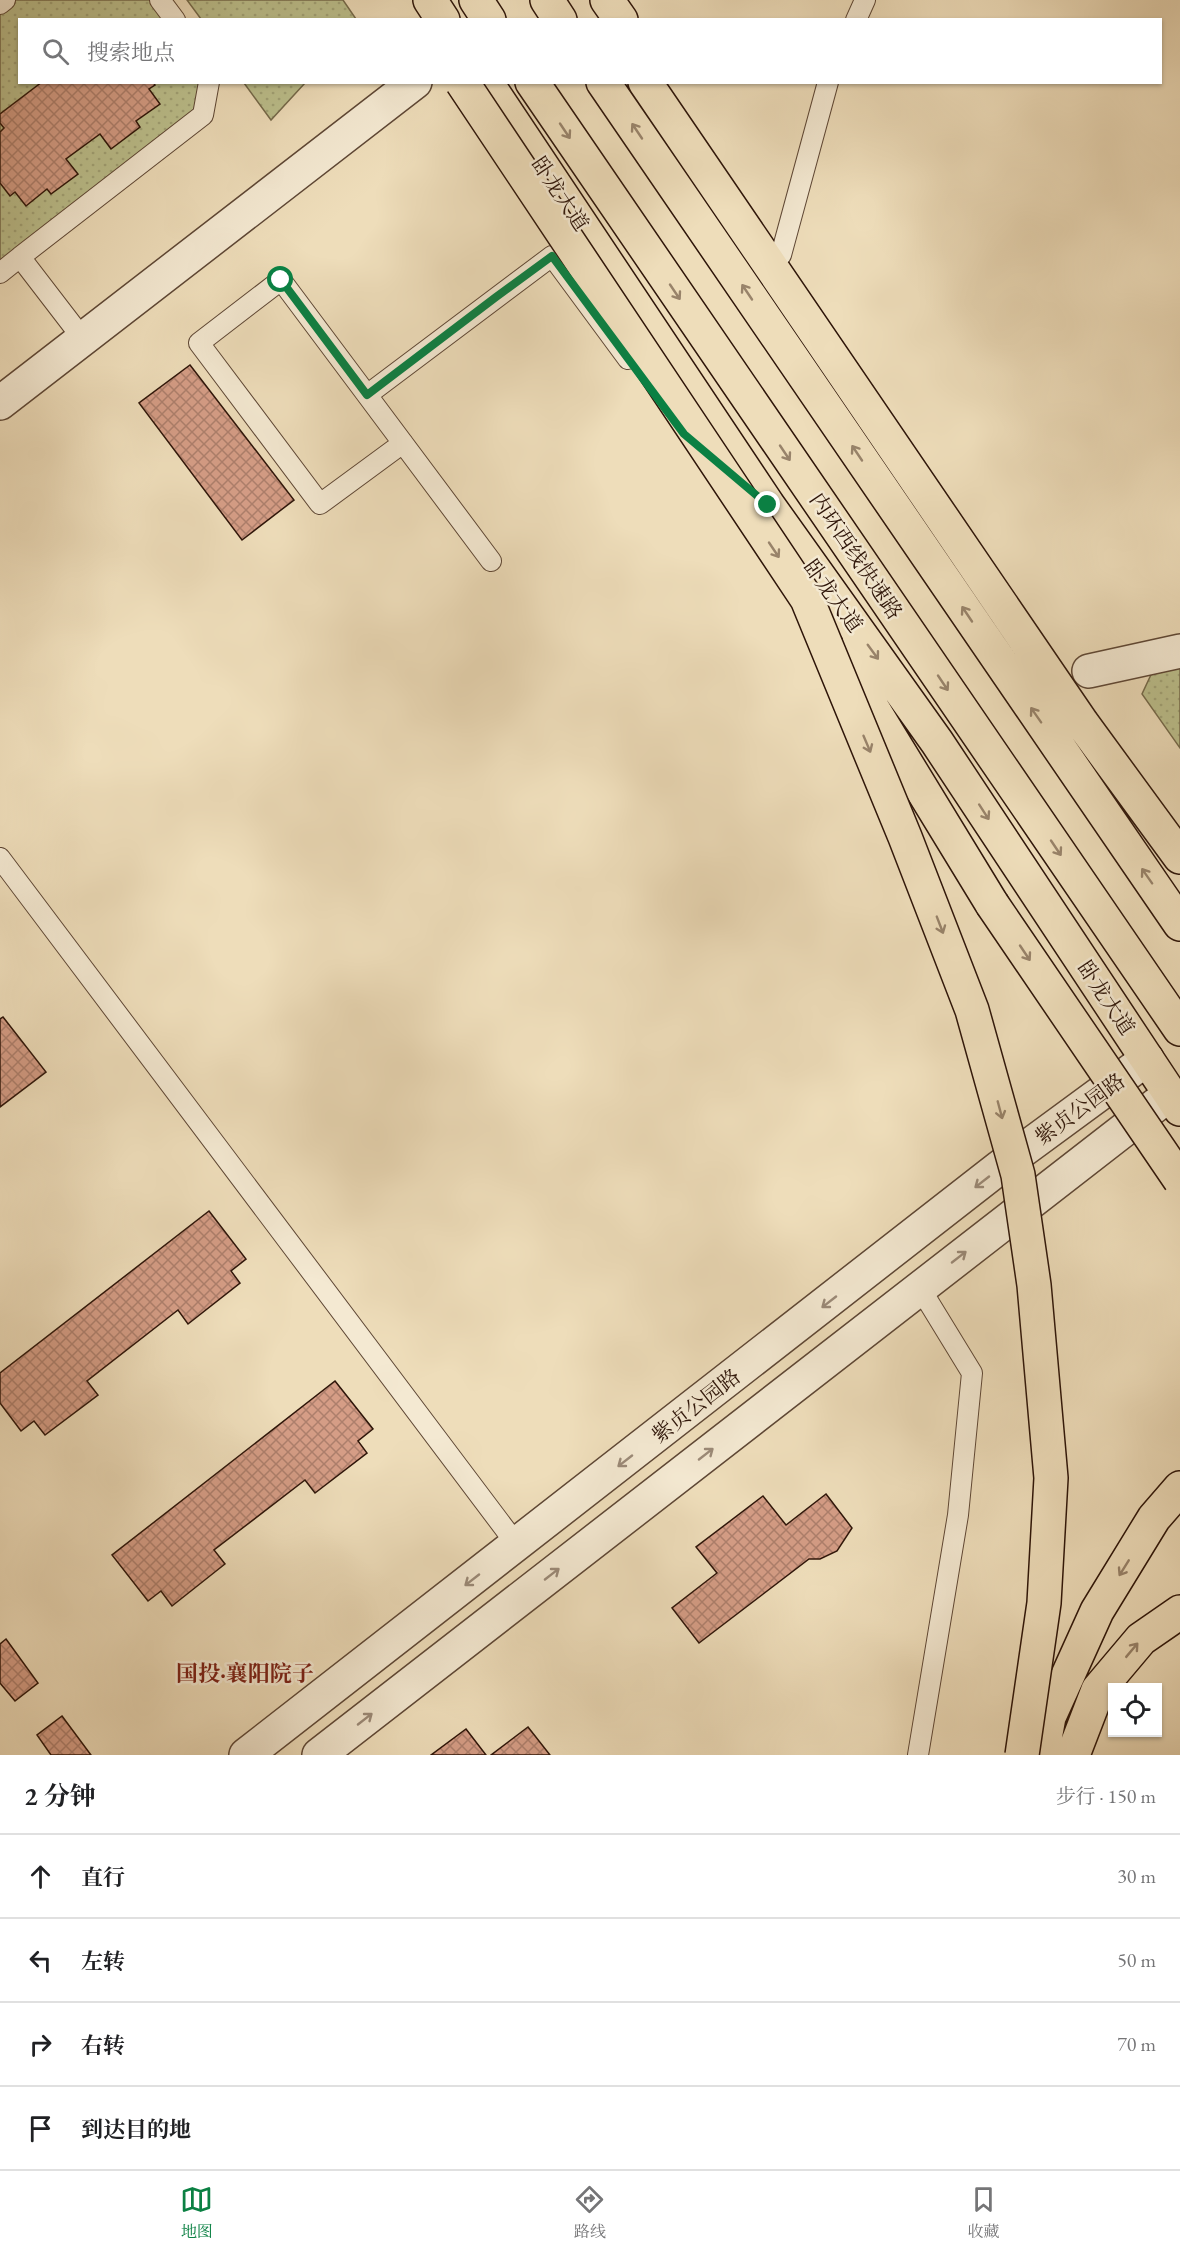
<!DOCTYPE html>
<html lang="zh">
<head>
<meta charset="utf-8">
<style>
	:root { --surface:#fff; --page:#f6f6f6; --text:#202124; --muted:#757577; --line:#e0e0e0; --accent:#0b8043 }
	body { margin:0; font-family:"EB Garamond","Noto Serif SC",serif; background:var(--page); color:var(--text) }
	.controls { position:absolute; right:18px; bottom:18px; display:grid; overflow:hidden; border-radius:0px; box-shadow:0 2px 4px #0004 }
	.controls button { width:54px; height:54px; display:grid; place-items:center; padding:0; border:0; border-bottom:2px solid var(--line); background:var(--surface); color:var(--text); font:30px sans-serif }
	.stop { position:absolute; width:18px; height:18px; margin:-14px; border:4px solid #0b8043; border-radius:50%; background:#fff }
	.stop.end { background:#0b8043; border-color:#fff; box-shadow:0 2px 6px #0008 }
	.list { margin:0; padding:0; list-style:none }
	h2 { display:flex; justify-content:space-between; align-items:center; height:78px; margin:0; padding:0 24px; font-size:26px }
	h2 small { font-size:20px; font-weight:400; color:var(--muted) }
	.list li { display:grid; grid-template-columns:39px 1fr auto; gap:18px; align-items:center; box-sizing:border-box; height:84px; padding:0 24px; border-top:2px solid var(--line) }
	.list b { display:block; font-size:22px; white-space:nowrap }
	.list em { font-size:20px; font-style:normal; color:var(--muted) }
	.icon { flex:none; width:33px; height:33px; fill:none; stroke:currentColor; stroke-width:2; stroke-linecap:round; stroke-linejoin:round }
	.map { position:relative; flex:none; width:1180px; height:1755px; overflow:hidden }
	.search { position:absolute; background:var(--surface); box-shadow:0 2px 4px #0004; left:18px; right:18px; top:18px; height:66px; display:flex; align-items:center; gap:15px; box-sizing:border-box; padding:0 21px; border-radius:0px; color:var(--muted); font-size:22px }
	.sheet { height:414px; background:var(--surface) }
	nav { display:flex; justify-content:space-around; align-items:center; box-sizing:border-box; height:84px; border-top:2px solid var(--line); background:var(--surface); font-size:16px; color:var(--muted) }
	nav a { display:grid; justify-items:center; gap:3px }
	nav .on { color:var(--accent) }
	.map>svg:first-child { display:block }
</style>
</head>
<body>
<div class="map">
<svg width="1180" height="1755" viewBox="0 0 1180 1755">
	<defs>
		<pattern id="green-dots" width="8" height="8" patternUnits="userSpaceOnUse" patternTransform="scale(1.5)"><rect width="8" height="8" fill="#bcc08d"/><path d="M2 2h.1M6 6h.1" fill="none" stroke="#a2a478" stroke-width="1.8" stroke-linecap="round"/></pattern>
		<pattern id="building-cross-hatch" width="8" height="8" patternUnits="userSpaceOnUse" patternTransform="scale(1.5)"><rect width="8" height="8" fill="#d59d86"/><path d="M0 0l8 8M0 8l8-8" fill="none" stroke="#ad7f6c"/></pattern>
	</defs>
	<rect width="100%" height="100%" fill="#eeddba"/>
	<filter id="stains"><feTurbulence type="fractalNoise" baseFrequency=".00333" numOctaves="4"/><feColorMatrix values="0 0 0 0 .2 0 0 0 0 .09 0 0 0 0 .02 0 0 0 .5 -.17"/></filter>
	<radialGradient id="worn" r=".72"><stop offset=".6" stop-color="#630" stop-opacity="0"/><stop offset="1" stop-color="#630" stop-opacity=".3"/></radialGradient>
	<!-- green -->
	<path fill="url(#green-dots)" stroke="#756a4b" stroke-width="1.5" d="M 0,0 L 160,0 L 175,19 L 20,20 L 20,82 L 209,83 L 203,115 L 0,274 Z
		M 187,0 L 343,0 L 356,19 L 201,19 Z
		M 244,83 L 305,83 L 271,120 Z
		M 1180,652 L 1180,748 L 1142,694 L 1156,664 Z"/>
	<!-- building -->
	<path fill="url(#building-cross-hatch)" stroke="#2e1509" stroke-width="1.5" d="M 42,82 L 153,82 L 155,85 L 149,89 L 160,104 L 136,121 L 140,127 L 111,149 L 100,134 L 66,159 L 78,174 L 51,194 L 47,189 L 26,206 L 15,192 L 10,196 L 0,183 L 0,132 L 4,128 L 0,123 L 0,114 Z
		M 190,365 L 294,500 L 242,540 L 139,403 Z
		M 3,1017 L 46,1072 L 0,1107 L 0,1019 Z
		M 209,1211 L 246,1259 L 231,1271 L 240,1283 L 188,1324 L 178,1310 L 87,1381 L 98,1395 L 45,1435 L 34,1421 L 21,1431 L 0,1403 L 0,1373 Z
		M 335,1381 L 373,1429 L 358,1441 L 367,1453 L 315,1493 L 305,1480 L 214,1550 L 225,1564 L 172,1606 L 161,1591 L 148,1601 L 112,1555 Z
		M 826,1494 L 852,1528 L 837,1551 L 820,1559 L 809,1559 L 699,1643 L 672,1608 L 717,1573 L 696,1547 L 763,1496 L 786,1525 Z
		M 6,1639 L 38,1683 L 15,1701 L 0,1683 L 0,1644 Z
		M 62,1716 L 91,1755 L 51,1755 L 37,1735 Z
		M 528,1727 L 550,1755 L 491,1755 Z
		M 466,1729 L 486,1755 L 431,1755 Z"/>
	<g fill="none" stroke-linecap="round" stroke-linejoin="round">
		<!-- service casing -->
		<g stroke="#5e4735" stroke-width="22">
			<path id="service" d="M 160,0 L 175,20
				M 0,4 L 5,0
				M 856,20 L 865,0
				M 781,255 L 828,82
				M 20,257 L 203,115 L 209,82
				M 0,273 L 20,257 L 83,339
				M 367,395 L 281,280 L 199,343 L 320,504 L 403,443
				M 491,561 L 367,395 L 552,256 L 628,359
				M 0,858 L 517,1545
				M 918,1755 L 958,1515 L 972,1373 L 920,1288"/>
		</g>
		<!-- minor casing -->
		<g stroke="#5e4735" stroke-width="36">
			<path id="minor" d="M 0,403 L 415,82
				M 1089,671 L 1180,651"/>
		</g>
		<!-- tertiary casing -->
		<g stroke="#5e4735" stroke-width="36">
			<path id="tertiary" d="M 246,1755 L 1000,1167 L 1147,1059
				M 319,1755 L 1170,1094"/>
		</g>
		<!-- trunk casing -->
		<g stroke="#2e1509" stroke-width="36">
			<path id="trunk" d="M 430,0 L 443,20
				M 476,0 L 489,20
				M 547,0 L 560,20
				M 607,0 L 621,20
				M 486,82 L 768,505 L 937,742 L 1180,1109
				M 532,82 L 1180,1029
				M 603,82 L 1180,924
				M 645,82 L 1082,723 L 1180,857
				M 840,655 L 992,904
				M 1042,1755 L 1049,1717 L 1097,1611 L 1154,1518 L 1180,1488
				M 1073,1755 L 1098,1690 L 1141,1639 L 1180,1612"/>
		</g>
		<!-- service -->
		<use href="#service" stroke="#f4e9d2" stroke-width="20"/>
		<!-- minor -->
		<use href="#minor" stroke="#f4e9d2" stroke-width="33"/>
		<!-- tertiary -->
		<use href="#tertiary" stroke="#f4e9d2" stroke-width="33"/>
		<!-- trunk -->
		<use href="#trunk" stroke="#eeddba" stroke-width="33"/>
		<!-- trunk-bridge casing -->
		<g stroke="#2e1509" stroke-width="36" stroke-linecap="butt">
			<path id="trunk-bridge" d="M 462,82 L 807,599 L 905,837 L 972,1010 L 1018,1175 L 1034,1285 L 1051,1478 L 1044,1603 L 1022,1755
				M 992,904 L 1180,1180"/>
		</g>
		<!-- trunk-bridge -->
		<use href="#trunk-bridge" stroke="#eeddba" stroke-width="33"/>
	</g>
	<!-- one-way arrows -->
	<defs><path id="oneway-shaft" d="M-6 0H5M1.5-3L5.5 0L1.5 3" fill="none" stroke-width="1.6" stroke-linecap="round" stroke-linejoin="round" transform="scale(1.5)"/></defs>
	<g stroke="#98836a">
		<use href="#oneway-shaft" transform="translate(565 131) rotate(56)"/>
		<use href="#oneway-shaft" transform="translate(637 131) rotate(-124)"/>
		<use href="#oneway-shaft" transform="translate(675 292) rotate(56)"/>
		<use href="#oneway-shaft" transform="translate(747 292) rotate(-124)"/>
		<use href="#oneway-shaft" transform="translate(785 453) rotate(56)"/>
		<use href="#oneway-shaft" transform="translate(857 453) rotate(-124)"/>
		<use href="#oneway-shaft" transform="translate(774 550) rotate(56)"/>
		<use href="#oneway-shaft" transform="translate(967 614) rotate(-124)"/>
		<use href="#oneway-shaft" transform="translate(873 652) rotate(54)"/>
		<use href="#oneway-shaft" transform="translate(943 683) rotate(56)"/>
		<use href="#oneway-shaft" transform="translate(1036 715) rotate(-125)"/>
		<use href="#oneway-shaft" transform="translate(867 744) rotate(67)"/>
		<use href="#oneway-shaft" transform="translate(984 812) rotate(57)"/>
		<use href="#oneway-shaft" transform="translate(1056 848) rotate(56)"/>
		<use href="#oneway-shaft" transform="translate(1147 876) rotate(-125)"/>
		<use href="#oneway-shaft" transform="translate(940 925) rotate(69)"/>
		<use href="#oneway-shaft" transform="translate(1025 953) rotate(56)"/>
		<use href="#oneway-shaft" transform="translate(1000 1110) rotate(75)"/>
		<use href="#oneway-shaft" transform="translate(1124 1568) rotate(122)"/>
		<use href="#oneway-shaft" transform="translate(1132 1650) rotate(-50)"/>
	</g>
	<g stroke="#9b8a78">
		<use href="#oneway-shaft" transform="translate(982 1182) rotate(142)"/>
		<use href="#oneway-shaft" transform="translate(959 1257) rotate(-38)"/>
		<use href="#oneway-shaft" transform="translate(829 1302) rotate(142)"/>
		<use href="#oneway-shaft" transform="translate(706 1454) rotate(-38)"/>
		<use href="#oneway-shaft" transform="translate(625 1461) rotate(142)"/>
		<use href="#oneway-shaft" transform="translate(552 1574) rotate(-38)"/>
		<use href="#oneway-shaft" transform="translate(472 1580) rotate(142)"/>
		<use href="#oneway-shaft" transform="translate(365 1719) rotate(-38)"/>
	</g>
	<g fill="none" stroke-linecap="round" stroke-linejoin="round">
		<!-- route -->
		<path stroke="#0b8043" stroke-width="8" d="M 281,280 L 367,395 L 496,297 L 552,256 L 684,434 L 768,505"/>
	</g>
	<g text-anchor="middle" stroke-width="5" stroke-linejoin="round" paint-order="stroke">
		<!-- street labels -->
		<g font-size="21" fill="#2e1509" stroke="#f4e9d2">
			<text transform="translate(560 194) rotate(56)" y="7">卧龙大道</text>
			<text transform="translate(856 556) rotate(56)" y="7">内环西线快速路</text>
			<text transform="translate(833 596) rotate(54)" y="7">卧龙大道</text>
			<text transform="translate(1106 998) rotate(56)" y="7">卧龙大道</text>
			<text transform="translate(1080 1109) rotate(-36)" y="7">紫贞公园路</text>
			<text transform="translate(696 1406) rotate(-38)" y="7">紫贞公园路</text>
		</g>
		<!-- neighbourhood labels -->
		<g font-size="22" font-weight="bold" fill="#7a1f14" stroke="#f4e9d2">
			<text x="245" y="1681">国投·襄阳院子</text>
		</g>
	</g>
	<rect width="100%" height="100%" filter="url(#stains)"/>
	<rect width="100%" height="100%" fill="url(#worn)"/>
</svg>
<div class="controls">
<button><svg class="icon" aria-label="locate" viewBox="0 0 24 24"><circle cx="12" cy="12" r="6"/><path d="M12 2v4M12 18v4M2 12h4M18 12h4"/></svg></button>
</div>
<div class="stop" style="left:281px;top:280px"></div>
<div class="stop end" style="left:768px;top:505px"></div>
<div class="search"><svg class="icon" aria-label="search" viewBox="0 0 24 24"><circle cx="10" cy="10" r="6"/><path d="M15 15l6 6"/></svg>搜索地点</div>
</div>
<section class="sheet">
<h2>2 分钟<small>步行 · 150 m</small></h2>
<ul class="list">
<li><svg class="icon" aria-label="ahead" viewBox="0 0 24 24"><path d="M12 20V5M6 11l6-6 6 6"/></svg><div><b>直行</b></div><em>30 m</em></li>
<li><svg class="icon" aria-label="left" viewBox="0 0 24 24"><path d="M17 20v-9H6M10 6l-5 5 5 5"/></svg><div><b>左转</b></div><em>50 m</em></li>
<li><svg class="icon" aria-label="right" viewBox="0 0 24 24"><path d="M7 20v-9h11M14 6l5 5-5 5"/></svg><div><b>右转</b></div><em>70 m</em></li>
<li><svg class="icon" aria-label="arrive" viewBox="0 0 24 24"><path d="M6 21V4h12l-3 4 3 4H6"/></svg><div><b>到达目的地</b></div></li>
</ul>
</section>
<nav>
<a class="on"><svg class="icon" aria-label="map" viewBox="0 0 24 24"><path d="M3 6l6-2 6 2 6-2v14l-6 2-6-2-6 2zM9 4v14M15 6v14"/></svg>地图</a>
<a><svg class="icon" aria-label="directions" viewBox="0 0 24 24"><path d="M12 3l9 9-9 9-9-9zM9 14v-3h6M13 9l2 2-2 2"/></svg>路线</a>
<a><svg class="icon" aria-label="saved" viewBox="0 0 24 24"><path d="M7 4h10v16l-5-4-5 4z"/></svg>收藏</a>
</nav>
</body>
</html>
